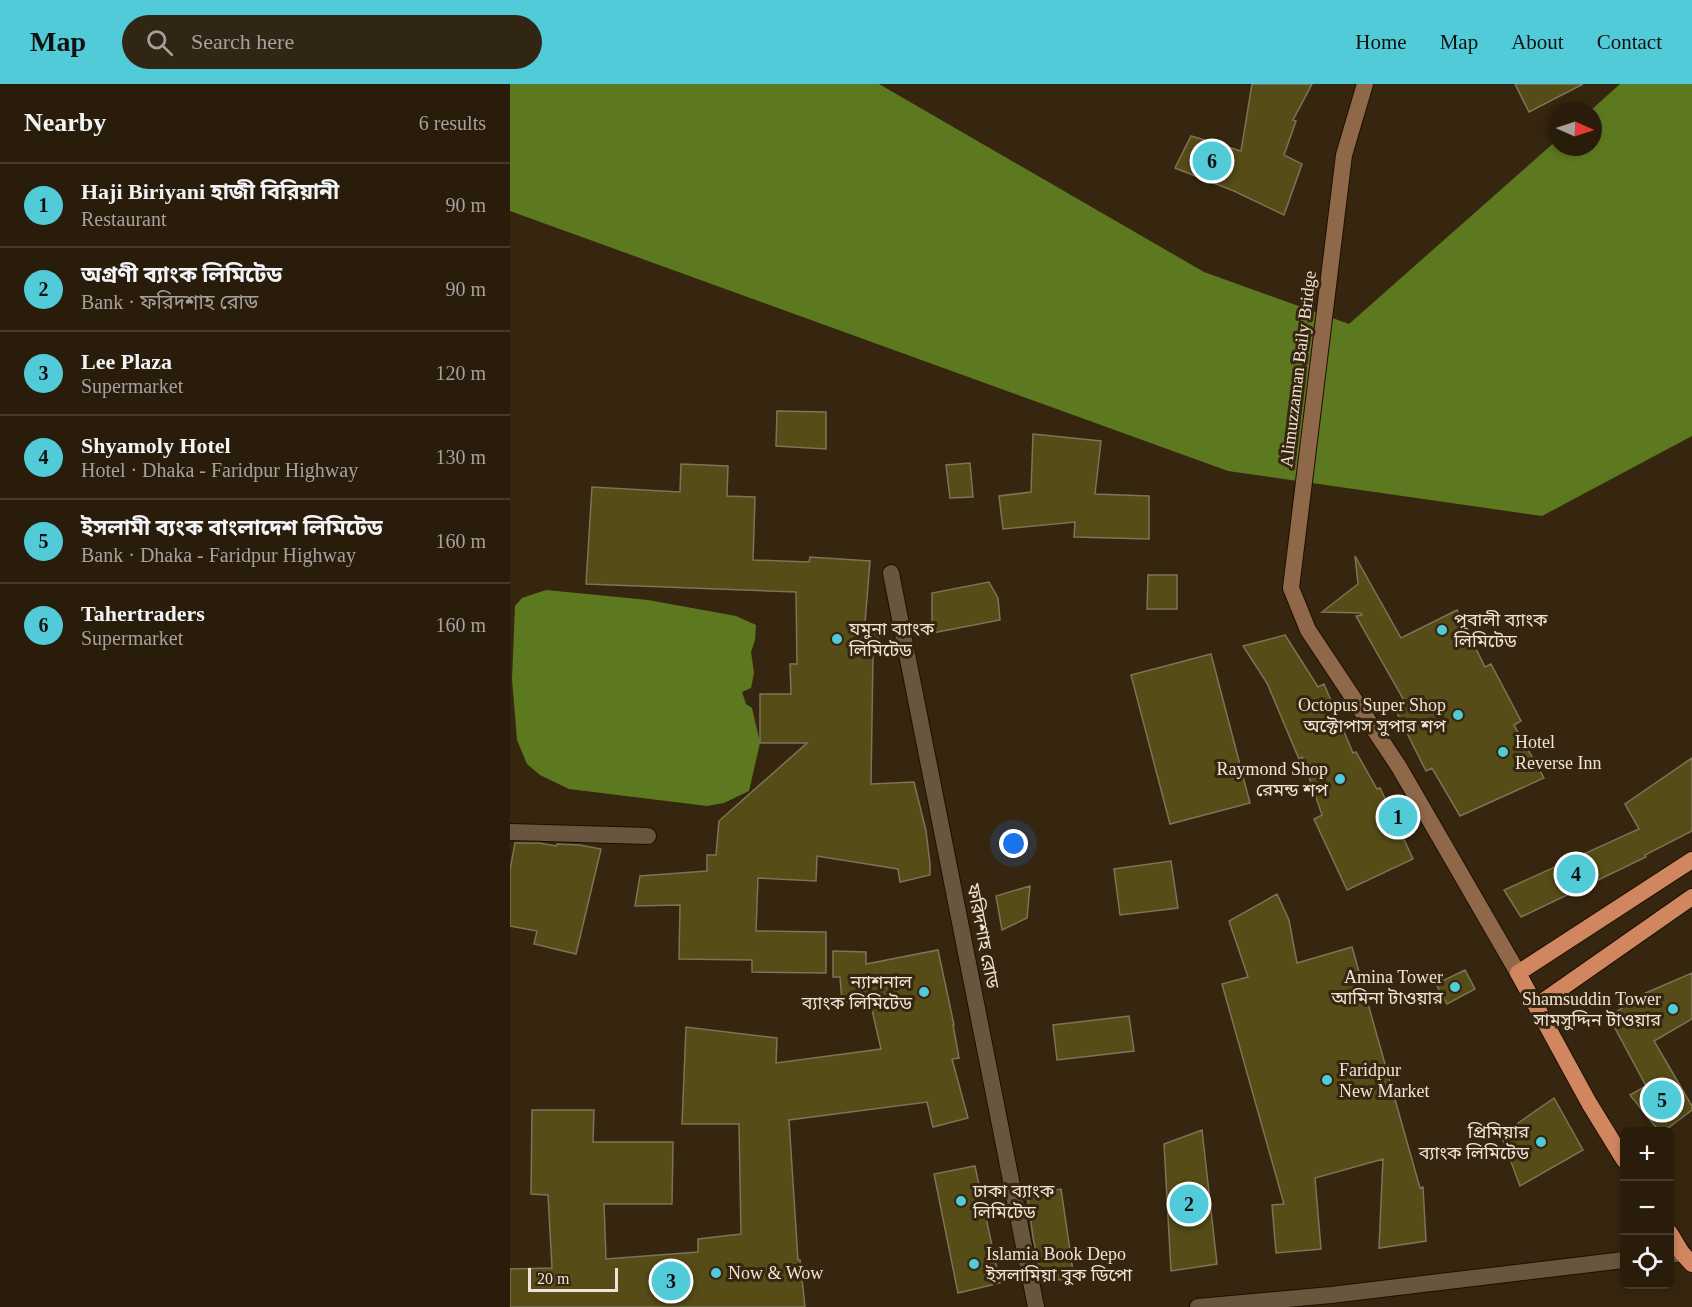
<!DOCTYPE html>
<html lang="en">
<head>
<meta charset="utf-8">
<style>
	:root { --surface:#291c0b; --page:#312514; --text:#f1f3f6; --muted:#a5a19d; --line:#453a2c; --accent:#52cbd8 }
	body { margin:0; font-family:"Times New Roman","Noto Sans Bengali",serif; background:var(--page); color:var(--text) }
	.controls { position:absolute; right:18px; bottom:18px; display:grid; overflow:hidden; border-radius:9px; box-shadow:0 3px 9px #0003 }
	.controls button { width:54px; height:54px; display:grid; place-items:center; padding:0; border:0; border-bottom:2px solid var(--line); background:var(--surface); color:var(--text); font:30px sans-serif }
	.compass { position:absolute; left:1038px; top:18px; width:54px; height:54px; border-radius:50%; background:var(--surface); box-shadow:0 3px 9px #0003; rotate:93deg }
	.scale { position:absolute; left:18px; bottom:15px; width:90px; box-sizing:border-box; padding-left:6px; border:3px solid #eee3d5; border-top:0; font-size:16px; line-height:21px; white-space:nowrap; color:#eee3d5; -webkit-text-stroke:4px #37260f; paint-order:stroke }
	.you { position:absolute; left:504px; top:760px; width:21px; height:21px; margin:-15px; border:4px solid #fff; border-radius:50%; background:#1a73e8; box-shadow:0 0 0 9px #1a73e833 }
	.badge { display:grid; place-items:center; width:39px; height:39px; border-radius:50%; background:var(--accent); color:#111; font-size:20px; font-weight:700 }
	.pin { position:absolute; translate:-50% -50%; border:3px solid #fff; box-shadow:0 2px 6px #0006 }
	.list { margin:0; padding:0; list-style:none }
	h2 { display:flex; justify-content:space-between; align-items:center; height:78px; margin:0; padding:0 24px; font-size:26px }
	h2 small { font-size:20px; font-weight:400; color:var(--muted) }
	.list li { display:grid; grid-template-columns:39px 1fr auto; gap:18px; align-items:center; box-sizing:border-box; height:84px; padding:0 24px; border-top:2px solid var(--line) }
	.list b { display:block; font-size:22px; white-space:nowrap }
	.list p { margin:0; font-size:20px; white-space:nowrap; color:var(--muted) }
	.list em { font-size:20px; font-style:normal; color:var(--muted) }
	.icon { flex:none; width:33px; height:33px; fill:none; stroke:currentColor; stroke-width:2; stroke-linecap:round; stroke-linejoin:round }
	.map { position:relative; flex:none; width:1182px; height:1223px; overflow:hidden }
	header { display:flex; align-items:center; gap:36px; box-sizing:border-box; height:84px; padding:0 30px; background:var(--accent); color:#111 }
	header strong { font-size:28px }
	nav { display:flex; gap:33px; margin-inline-start:auto; font-size:21px }
	.search { width:420px; height:54px; background:var(--page); display:flex; align-items:center; gap:15px; box-sizing:border-box; padding:0 21px; border-radius:33px; color:var(--muted); font-size:22px }
	main { display:flex }
	aside { flex:1; background:var(--surface) }
	.map>svg:first-child { display:block }
</style>
</head>
<body>
<header>
<strong>Map</strong>
<div class="search"><svg class="icon" aria-label="search" viewBox="0 0 24 24"><circle cx="10" cy="10" r="6"/><path d="M15 15l6 6"/></svg>Search here</div>
<nav><a>Home</a><a>Map</a><a>About</a><a>Contact</a></nav>
</header>
<main>
<aside>
<h2>Nearby<small>6 results</small></h2>
<ul class="list">
<li><span class="badge">1</span><div><b>Haji Biriyani হাজী বিরিয়ানী</b><p>Restaurant</p></div><em>90 m</em></li>
<li><span class="badge">2</span><div><b>অগ্রণী ব্যাংক লিমিটেড</b><p>Bank · ফরিদশাহ রোড</p></div><em>90 m</em></li>
<li><span class="badge">3</span><div><b>Lee Plaza</b><p>Supermarket</p></div><em>120 m</em></li>
<li><span class="badge">4</span><div><b>Shyamoly Hotel</b><p>Hotel · Dhaka - Faridpur Highway</p></div><em>130 m</em></li>
<li><span class="badge">5</span><div><b>ইসলামী ব্যংক বাংলাদেশ লিমিটেড</b><p>Bank · Dhaka - Faridpur Highway</p></div><em>160 m</em></li>
<li><span class="badge">6</span><div><b>Tahertraders</b><p>Supermarket</p></div><em>160 m</em></li>
</ul>
</aside>
<div class="map">
<svg width="1182" height="1223" viewBox="0 0 1182 1223">
	<rect width="100%" height="100%" fill="#37260f"/>
	<!-- water -->
	<path fill="#5c7920" d="M 0,0 L 369,0 L 694,188 L 839,240 L 1047,56 L 1047,63 L 1083,63 L 1083,27 L 1080,27 L 1110,0 L 1182,0 L 1182,352 L 1032,432 L 718,387 L 0,127 Z
		M 36,506 L 138,516 L 226,532 L 246,541 L 245,556 L 241,568 L 244,589 L 241,604 L 232,608 L 236,620 L 242,624 L 250,659 L 239,707 L 214,719 L 197,722 L 59,705 L 30,691 L 17,680 L 7,656 L 2,595 L 5,522 L 12,514 Z"/>
	<!-- building -->
	<path fill="#554c18" stroke="#7a7556" stroke-width="1.5" d="M 742,0 L 802,0 L 783,36 L 786,37 L 774,71 L 792,80 L 774,131 L 724,107 L 665,84 L 681,52 L 731,67 Z
		M 1005,0 L 1073,0 L 1019,28 Z
		M 267,327 L 316,328 L 316,365 L 266,362 Z
		M 523,350 L 591,357 L 585,410 L 639,412 L 639,455 L 564,453 L 565,438 L 493,445 L 489,412 L 521,408 Z
		M 460,379 L 463,413 L 440,414 L 436,381 Z
		M 171,380 L 218,382 L 217,412 L 245,413 L 243,476 L 299,478 L 300,473 L 360,477 L 355,539 L 366,539 L 370,570 L 363,570 L 361,700 L 404,698 L 416,747 L 420,780 L 420,791 L 390,798 L 388,785 L 307,772 L 306,797 L 248,794 L 246,847 L 316,848 L 316,889 L 242,888 L 242,876 L 169,875 L 170,821 L 125,822 L 130,792 L 197,787 L 197,771 L 206,771 L 209,737 L 297,659 L 250,659 L 250,610 L 281,610 L 280,580 L 287,580 L 286,508 L 76,500 L 82,403 L 170,408 Z
		M 845,472 L 891,554 L 947,526 L 975,583 L 981,580 L 1011,637 L 1004,641 L 1034,694 L 950,732 L 922,684 L 916,687 L 885,625 L 896,620 L 846,532 L 852,531 L 851,529 L 812,528 L 848,500 Z
		M 638,491 L 667,491 L 667,525 L 637,525 Z
		M 479,498 L 488,514 L 490,536 L 422,549 L 422,509 Z
		M 775,551 L 808,603 L 814,600 L 843,669 L 846,668 L 867,705 L 870,704 L 903,775 L 837,806 L 804,735 L 812,731 L 792,673 L 789,675 L 757,599 L 733,562 Z
		M 701,570 L 740,719 L 660,740 L 621,591 Z
		M 1182,674 L 1182,747 L 1135,771 L 1136,773 L 1011,833 L 994,806 L 1129,745 L 1115,720 Z
		M 5,759 L 29,759 L 46,762 L 47,760 L 70,761 L 91,765 L 66,870 L 24,860 L 27,847 L 0,842 L 0,786 Z
		M 661,777 L 668,824 L 610,831 L 604,785 Z
		M 520,802 L 517,834 L 492,846 L 486,812 Z
		M 767,810 L 779,836 L 787,879 L 842,863 L 910,1104 L 913,1103 L 916,1157 L 869,1164 L 873,1075 L 805,1094 L 811,1165 L 766,1169 L 762,1121 L 774,1120 L 712,900 L 738,893 L 719,837 Z
		M 428,866 L 444,941 L 443,941 L 449,974 L 442,975 L 458,1034 L 423,1043 L 417,1018 L 279,1036 L 288,1176 L 290,1176 L 295,1223 L 0,1223 L 0,1185 L 42,1184 L 38,1111 L 21,1110 L 22,1026 L 84,1026 L 83,1058 L 163,1058 L 162,1120 L 94,1120 L 96,1175 L 188,1168 L 188,1155 L 231,1150 L 229,1040 L 172,1040 L 176,943 L 267,954 L 266,979 L 371,965 L 360,917 L 332,918 L 330,893 L 323,893 L 323,867 L 356,868 L 356,880 Z
		M 955,886 L 965,905 L 937,920 L 926,900 Z
		M 1182,889 L 1182,935 L 1144,957 L 1182,1022 L 1182,1026 L 1154,1047 L 1149,1047 L 1120,1011 L 1136,1002 L 1099,933 L 1131,911 Z
		M 619,932 L 624,967 L 547,976 L 543,941 Z
		M 1044,1014 L 1073,1066 L 1010,1102 L 991,1051 Z
		M 692,1046 L 707,1180 L 661,1187 L 654,1060 Z
		M 465,1082 L 490,1199 L 448,1209 L 424,1090 Z
		M 551,1105 L 564,1194 L 532,1198 L 523,1153 L 517,1110 Z"/>
	<g fill="none" stroke-linecap="round" stroke-linejoin="round">
		<!-- minor casing -->
		<g stroke="#1e0f00" stroke-width="18">
			<path id="minor" d="M 381,489 L 526,1223
				M 0,748 L 138,752
				M 1160,1171 L 1172,1169
				M 688,1223 L 821,1211 L 1114,1176"/>
		</g>
		<!-- secondary casing -->
		<g stroke="#1e0f00" stroke-width="18">
			<path id="secondary" d="M 855,0 L 834,71 L 781,504 L 798,546 L 889,683 L 1008,889"/>
		</g>
		<!-- trunk casing -->
		<g stroke="#1e0f00" stroke-width="18">
			<path id="trunk" d="M 1026,922 L 1182,813
				M 1114,1076 L 1079,1019 L 1008,889 L 1182,776
				M 1160,1149 L 1172,1169 L 1182,1180"/>
		</g>
		<!-- minor -->
		<use href="#minor" stroke="#69563e" stroke-width="16"/>
		<!-- secondary -->
		<use href="#secondary" stroke="#8f684a" stroke-width="16"/>
		<!-- trunk -->
		<use href="#trunk" stroke="#d0875f" stroke-width="16"/>
	</g>
	<!-- markers -->
	<g fill="#52cbd8" stroke="#37260f" stroke-width="2">
		<circle cx="932" cy="546" r="6"/>
		<circle cx="327" cy="555" r="6"/>
		<circle cx="948" cy="631" r="6"/>
		<circle cx="993" cy="668" r="6"/>
		<circle cx="830" cy="695" r="6"/>
		<circle cx="945" cy="903" r="6"/>
		<circle cx="414" cy="908" r="6"/>
		<circle cx="1163" cy="925" r="6"/>
		<circle cx="817" cy="996" r="6"/>
		<circle cx="1031" cy="1058" r="6"/>
		<circle cx="451" cy="1117" r="6"/>
		<circle cx="464" cy="1180" r="6"/>
		<circle cx="206" cy="1189" r="6"/>
	</g>
	<g text-anchor="middle" stroke-width="6" stroke-linejoin="round" paint-order="stroke">
		<!-- street labels -->
		<g font-size="18" fill="#eee3d5" stroke="#37260f">
			<text transform="translate(788 285) rotate(-83)" y="6">Alimuzzaman Baily Bridge</text>
			<text transform="translate(473 852) rotate(79)" y="6">ফরিদশাহ রোড</text>
		</g>
		<!-- poi labels -->
		<g font-size="18" fill="#eee3d5" stroke="#37260f" text-anchor="start">
			<text x="944" y="542">পূবালী ব্যাংক<tspan x="944" dy="21">লিমিটেড</tspan></text>
			<text x="339" y="551">যমুনা ব্যাংক<tspan x="339" dy="21">লিমিটেড</tspan></text>
			<text x="936" y="627" text-anchor="end">Octopus Super Shop<tspan x="936" dy="21">অক্টোপাস সুপার শপ</tspan></text>
			<text x="1005" y="664">Hotel<tspan x="1005" dy="21">Reverse Inn</tspan></text>
			<text x="818" y="691" text-anchor="end">Raymond Shop<tspan x="818" dy="21">রেমন্ড শপ</tspan></text>
			<text x="933" y="899" text-anchor="end">Amina Tower<tspan x="933" dy="21">আমিনা টাওয়ার</tspan></text>
			<text x="402" y="904" text-anchor="end">ন্যাশনাল<tspan x="402" dy="21">ব্যাংক লিমিটেড</tspan></text>
			<text x="1151" y="921" text-anchor="end">Shamsuddin Tower<tspan x="1151" dy="21">সামসুদ্দিন টাওয়ার</tspan></text>
			<text x="829" y="992">Faridpur<tspan x="829" dy="21">New Market</tspan></text>
			<text x="1019" y="1054" text-anchor="end">প্রিমিয়ার<tspan x="1019" dy="21">ব্যাংক লিমিটেড</tspan></text>
			<text x="463" y="1113">ঢাকা ব্যাংক<tspan x="463" dy="21">লিমিটেড</tspan></text>
			<text x="476" y="1176">Islamia Book Depo<tspan x="476" dy="21">ইসলামিয়া বুক ডিপো</tspan></text>
			<text x="218" y="1195">Now &amp; Wow</text>
		</g>
	</g>
</svg>
<div class="controls">
<button>+</button>
<button>−</button>
<button><svg class="icon" aria-label="locate" viewBox="0 0 24 24"><circle cx="12" cy="12" r="6"/><path d="M12 2v4M12 18v4M2 12h4M18 12h4"/></svg></button>
</div>
<svg class="compass" viewBox="-18 -18 36 36"><path d="M0-13l5 13h-10z" fill="#e53935"/><path d="M0 13l5-13h-10z" fill="#a5a19d"/></svg>
<div class="scale">20 m</div>
<div class="you"></div>
<div class="pin badge" style="left:888px;top:733px">1</div>
<div class="pin badge" style="left:679px;top:1120px">2</div>
<div class="pin badge" style="left:161px;top:1197px">3</div>
<div class="pin badge" style="left:1066px;top:790px">4</div>
<div class="pin badge" style="left:1152px;top:1016px">5</div>
<div class="pin badge" style="left:702px;top:77px">6</div>
</div>
</main>
</body>
</html>
